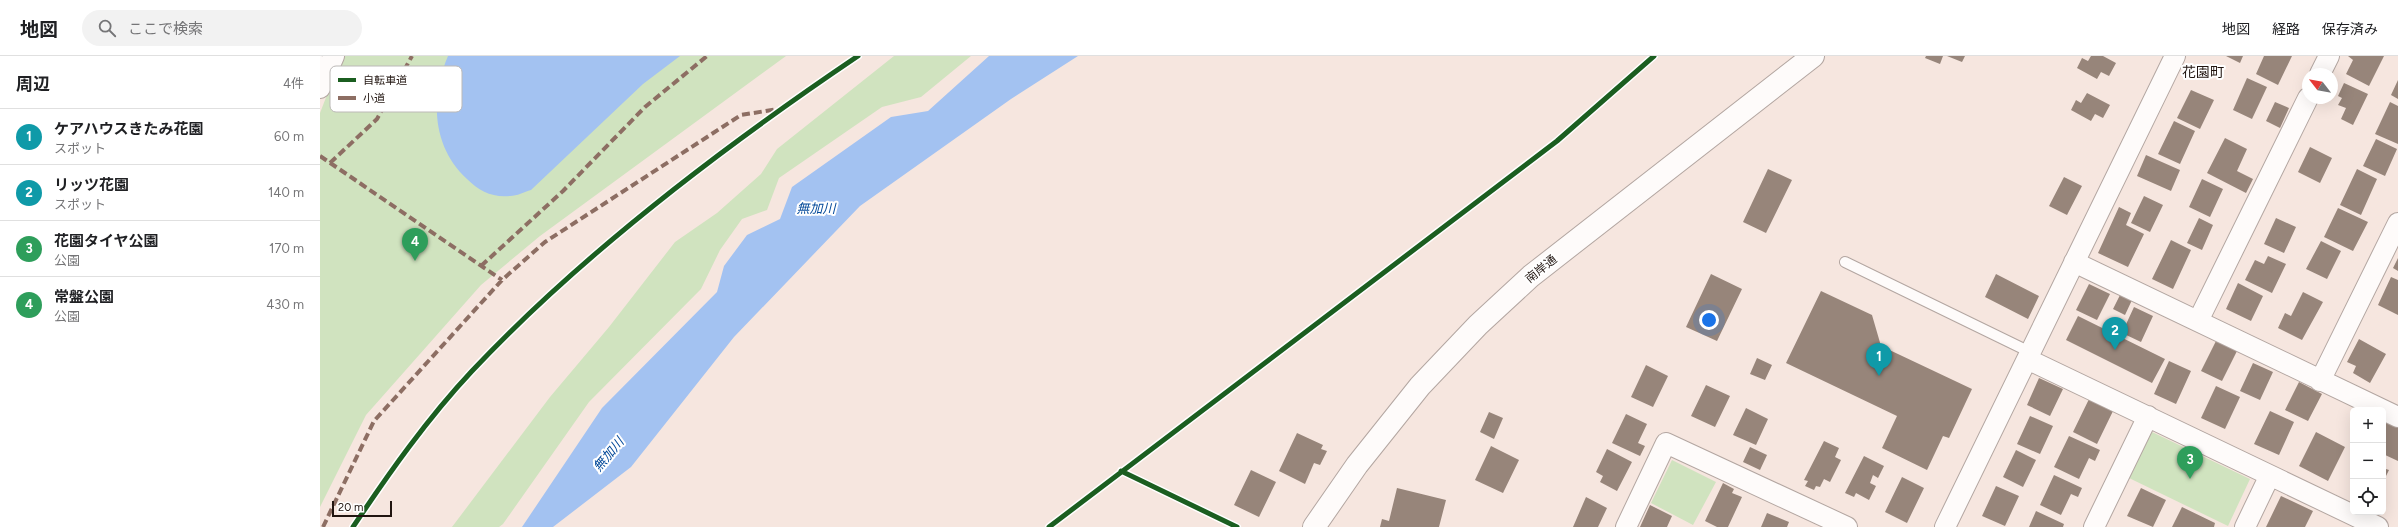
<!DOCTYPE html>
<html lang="ja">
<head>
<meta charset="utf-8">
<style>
	:root { --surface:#fff; --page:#f2f2f2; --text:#202124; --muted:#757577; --line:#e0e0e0; --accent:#d93025 }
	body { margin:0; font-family:Figtree,"Noto Sans JP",sans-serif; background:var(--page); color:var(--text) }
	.controls { position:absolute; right:12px; bottom:12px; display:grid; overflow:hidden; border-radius:6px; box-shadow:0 4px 16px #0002 }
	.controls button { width:36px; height:36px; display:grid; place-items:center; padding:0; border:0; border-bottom:1px solid var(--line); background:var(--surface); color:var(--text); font:20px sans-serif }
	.compass { position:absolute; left:1982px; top:12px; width:36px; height:36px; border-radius:50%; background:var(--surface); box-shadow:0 4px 16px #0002; rotate:301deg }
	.scale { position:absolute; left:12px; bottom:10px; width:60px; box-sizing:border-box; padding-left:4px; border:2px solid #211510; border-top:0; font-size:11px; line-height:14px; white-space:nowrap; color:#211510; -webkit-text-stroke:3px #fff; paint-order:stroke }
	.you { position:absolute; left:1389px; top:264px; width:14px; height:14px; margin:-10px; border:3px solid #fff; border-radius:50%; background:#1a73e8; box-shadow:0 0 0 6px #1a73e833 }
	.badge { display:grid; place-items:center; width:26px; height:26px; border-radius:50%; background:var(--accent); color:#fff; font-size:13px; font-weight:700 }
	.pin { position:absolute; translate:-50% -33px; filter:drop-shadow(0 1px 2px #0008) }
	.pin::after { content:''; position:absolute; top:21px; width:14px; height:12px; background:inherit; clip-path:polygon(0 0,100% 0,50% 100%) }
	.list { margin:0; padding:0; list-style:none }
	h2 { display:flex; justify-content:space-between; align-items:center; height:52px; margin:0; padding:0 16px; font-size:17px }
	h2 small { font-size:13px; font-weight:400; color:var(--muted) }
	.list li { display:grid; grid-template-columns:26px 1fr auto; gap:12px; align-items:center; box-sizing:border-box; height:56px; padding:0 16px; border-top:1px solid var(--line) }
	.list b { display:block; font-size:15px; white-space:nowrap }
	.list p { margin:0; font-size:13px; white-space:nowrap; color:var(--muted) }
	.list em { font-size:13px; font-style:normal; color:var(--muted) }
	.icon { flex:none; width:22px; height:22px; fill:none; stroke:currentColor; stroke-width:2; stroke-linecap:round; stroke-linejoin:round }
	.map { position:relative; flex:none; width:2078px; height:471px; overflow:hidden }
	header { display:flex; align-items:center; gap:24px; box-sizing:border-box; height:56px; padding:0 20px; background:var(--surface); border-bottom:1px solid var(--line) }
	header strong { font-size:19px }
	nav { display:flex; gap:22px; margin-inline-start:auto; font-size:14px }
	.search { width:280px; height:36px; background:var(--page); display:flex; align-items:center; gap:10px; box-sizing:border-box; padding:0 14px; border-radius:22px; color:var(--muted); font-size:15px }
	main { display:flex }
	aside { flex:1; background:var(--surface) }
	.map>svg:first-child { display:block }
</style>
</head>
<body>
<header>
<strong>地図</strong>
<div class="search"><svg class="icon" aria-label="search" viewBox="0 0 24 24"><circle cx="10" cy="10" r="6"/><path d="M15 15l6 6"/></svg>ここで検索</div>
<nav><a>地図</a><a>経路</a><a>保存済み</a></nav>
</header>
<main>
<aside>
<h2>周辺<small>4件</small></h2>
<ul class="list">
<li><span class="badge" style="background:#0f9aa8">1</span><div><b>ケアハウスきたみ花園</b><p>スポット</p></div><em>60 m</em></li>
<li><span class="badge" style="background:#0f9aa8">2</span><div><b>リッツ花園</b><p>スポット</p></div><em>140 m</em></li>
<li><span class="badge" style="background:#2e9e5b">3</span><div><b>花園タイヤ公園</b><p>公園</p></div><em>170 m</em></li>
<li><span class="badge" style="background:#2e9e5b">4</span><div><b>常盤公園</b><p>公園</p></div><em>430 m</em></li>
</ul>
</aside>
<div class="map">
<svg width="2078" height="471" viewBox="0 0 2078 471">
	<rect width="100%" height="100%" fill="#f6e6df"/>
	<!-- green -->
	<path fill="#d0e3bf" d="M 22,0 L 466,0 L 220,180 L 161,229 L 46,359 L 0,451 L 0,57 Z
		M 574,0 L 651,0 L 601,41 L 562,51 L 459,122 L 447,154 L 422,163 L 400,194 L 381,233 L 269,346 L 183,468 L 179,471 L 132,471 L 230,341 L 289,271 L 355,186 L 397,157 L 441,118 L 457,93 Z
		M 1832,376 L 1930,423 L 1908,470 L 1809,422 Z
		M 1352,404 L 1396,426 L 1373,469 L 1331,447 Z"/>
	<!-- water -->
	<path fill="#a3c2f1" d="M 128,0 L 360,0 L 323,28 L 211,134 C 204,136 197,140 190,140 C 173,142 159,135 147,123 C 112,91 110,42 128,0 Z
		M 669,0 L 758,0 L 691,43 L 540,150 L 414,281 L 311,411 L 233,471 L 202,471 L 282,352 L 397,236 L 404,210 L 427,179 L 460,163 L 472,131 L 571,61 L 608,55 Z"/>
	<!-- building -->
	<path fill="#97857a" d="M 1606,0 L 1623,0 L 1620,8 L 1605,2 Z
		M 1627,0 L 1645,0 L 1642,6 Z
		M 1771,0 L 1783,0 L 1796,7 L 1789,20 L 1781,16 L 1777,23 L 1757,12 L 1762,2 L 1768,5 Z
		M 1906,0 L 1923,0 L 1920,7 Z
		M 1944,0 L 1972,0 L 1958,29 L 1936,18 Z
		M 2028,0 L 2064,0 L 2049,30 L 2026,18 L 2033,4 Z
		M 1927,22 L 1947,31 L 1932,63 L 1913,54 Z
		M 2078,24 L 2078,43 L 2071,39 Z
		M 2024,27 L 2048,38 L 2033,69 L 2021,63 L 2026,52 L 2018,49 L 2022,42 L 2018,40 Z
		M 1871,34 L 1894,44 L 1880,73 L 1857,62 Z
		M 1767,37 L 1790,49 L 1783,62 L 1775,58 L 1771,65 L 1751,54 L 1756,44 L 1761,47 Z
		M 1955,46 L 1969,52 L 1960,72 L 1946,65 Z
		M 2070,46 L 2078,50 L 2078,88 L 2055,78 Z
		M 1854,65 L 1875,75 L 1860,108 L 1838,98 Z
		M 1905,82 L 1927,93 L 1917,115 L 1933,123 L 1926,137 L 1887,117 Z
		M 2056,83 L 2077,93 L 2065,120 L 2043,110 Z
		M 1990,91 L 2012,102 L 2000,127 L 1978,116 Z
		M 1826,99 L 1860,114 L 1851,135 L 1817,120 Z
		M 1448,113 L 1472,124 L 1446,177 L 1423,166 Z
		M 2037,113 L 2057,123 L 2041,159 L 2020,149 Z
		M 1744,121 L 1762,130 L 1747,159 L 1729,150 Z
		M 1882,123 L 1903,133 L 1890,161 L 1869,151 Z
		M 1824,140 L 1843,149 L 1830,176 L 1811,167 Z
		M 1799,151 L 1811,157 L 1806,169 L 1824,178 L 1808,211 L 1778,197 Z
		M 2018,152 L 2048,166 L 2033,195 L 2004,181 Z
		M 1879,162 L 1893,169 L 1882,194 L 1867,187 Z
		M 1956,162 L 1976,171 L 1964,197 L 1944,188 Z
		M 1851,184 L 1871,194 L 1853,233 L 1832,223 Z
		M 2001,185 L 2021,195 L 2007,223 L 1986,213 Z
		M 1948,200 L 1966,208 L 1952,237 L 1925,224 L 1935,204 L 1944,208 Z
		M 2078,202 L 2078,215 L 2073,212 Z
		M 1391,218 L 1422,233 L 1397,285 L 1366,271 Z
		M 1676,218 L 1719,240 L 1708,263 L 1665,241 Z
		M 2071,221 L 2078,224 L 2078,259 L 2058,249 Z
		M 1918,227 L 1943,240 L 1931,265 L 1906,253 Z
		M 1769,228 L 1790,238 L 1777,264 L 1756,254 Z
		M 1501,235 L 1552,259 L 1561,290 L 1652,333 L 1629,382 L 1623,380 L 1607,414 L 1562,392 L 1577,360 L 1466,307 Z
		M 1983,236 L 2003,246 L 1982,284 L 1958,272 L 1965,257 L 1971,260 Z
		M 1800,239 L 1812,244 L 1805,259 L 1793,253 Z
		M 1814,251 L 1833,260 L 1821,286 L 1802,277 Z
		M 1758,260 L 1845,303 L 1832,327 L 1746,284 Z
		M 2039,283 L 2066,298 L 2050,327 L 2033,317 L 2036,310 L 2027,306 Z
		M 1896,285 L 1917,295 L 1902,325 L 1881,315 Z
		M 1437,302 L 1452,309 L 1445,324 L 1430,318 Z
		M 1849,305 L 1871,315 L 1856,348 L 1834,338 Z
		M 1933,307 L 1953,316 L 1940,344 L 1920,335 Z
		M 1326,309 L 1348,320 L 1333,351 L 1311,341 Z
		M 1719,322 L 1743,333 L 1730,360 L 1707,349 Z
		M 1979,326 L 2002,338 L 1988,365 L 1965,354 Z
		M 1386,329 L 1410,340 L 1395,371 L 1371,360 Z
		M 1896,330 L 1920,341 L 1905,373 L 1881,362 Z
		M 1770,341 L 1794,353 L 1777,388 L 1753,376 Z
		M 1426,352 L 1448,363 L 1436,389 L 1413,379 Z
		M 1950,355 L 1974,366 L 1959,399 L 1934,388 Z
		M 1169,356 L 1183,362 L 1174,383 L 1160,376 Z
		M 1306,358 L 1327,368 L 1318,387 L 1325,390 L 1320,400 L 1292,387 Z
		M 1710,360 L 1733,370 L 1720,398 L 1697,388 Z
		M 2067,364 L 2078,369 L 2078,405 L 2063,398 L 2063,373 Z
		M 1996,376 L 2025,391 L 2008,425 L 1979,410 Z
		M 977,377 L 1003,389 L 1001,393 L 1007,395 L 1000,409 L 994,407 L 985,428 L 959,415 Z
		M 1749,380 L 1780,394 L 1775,405 L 1769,402 L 1759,423 L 1734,411 Z
		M 1504,385 L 1519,392 L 1515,401 L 1521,404 L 1510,426 L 1504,423 L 1500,431 L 1496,430 L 1494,434 L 1485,430 L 1488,425 L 1484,424 Z
		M 1171,390 L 1199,404 L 1183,437 L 1155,424 Z
		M 1430,391 L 1447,399 L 1440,414 L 1423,406 Z
		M 1287,393 L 1312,406 L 1297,435 L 1280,426 L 1283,420 L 1276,416 Z
		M 1696,394 L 1716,404 L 1703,431 L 1683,421 Z
		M 1544,400 L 1564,410 L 1558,422 L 1553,419 L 1550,427 L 1556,430 L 1549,444 L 1536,437 L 1534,441 L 1525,437 Z
		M 2063,412 L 2069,414 L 2063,426 Z
		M 931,414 L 956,426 L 939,461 L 914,449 Z
		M 1734,419 L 1762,432 L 1758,441 L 1751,438 L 1741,459 L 1720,449 Z
		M 1582,421 L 1604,432 L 1587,467 L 1565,456 Z
		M 1403,427 L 1414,433 L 1412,437 L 1422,441 L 1408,471 L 1397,471 L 1385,465 Z
		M 1676,430 L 1699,440 L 1685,470 L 1662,460 Z
		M 1077,432 L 1126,444 L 1119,471 L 1060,471 L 1062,463 L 1069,465 Z
		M 1821,432 L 1846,444 L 1833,471 L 1807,460 Z
		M 1961,440 L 1993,455 L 1985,471 L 1946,471 Z
		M 1266,441 L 1287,452 L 1278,471 L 1253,471 Z
		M 1330,449 L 1352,460 L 1347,471 L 1320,471 Z
		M 1862,451 L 1895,467 L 1894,471 L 1852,471 Z
		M 1716,455 L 1744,468 L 1743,471 L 1709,471 Z
		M 1447,457 L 1469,466 L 1467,471 L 1441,471 Z"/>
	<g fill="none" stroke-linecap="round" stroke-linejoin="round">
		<!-- lane casing -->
		<g stroke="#b3a6a1" stroke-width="12">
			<path id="lane" d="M 1525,206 L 1710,296"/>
		</g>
		<!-- street casing -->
		<g stroke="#b3a6a1" stroke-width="22">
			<path id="street" d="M 2000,18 L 2009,0
				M 0,32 L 14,0
				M 1754,206 L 2078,361
				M 1878,265 L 1988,42
				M 1707,303 L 2058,471
				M 2000,325 L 2078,167
				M 1306,471 L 1346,387 L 1527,471
				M 1625,471 L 1855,0
				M 1774,471 L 1828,360
				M 1925,471 L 1949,421"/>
		</g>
		<!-- secondary casing -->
		<g stroke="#b3a6a1" stroke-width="24">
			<path id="secondary" d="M 0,11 L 7,14
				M 994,471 L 1037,409 L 1100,330 L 1158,269 L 1211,220 L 1493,0"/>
		</g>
		<!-- lane -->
		<use href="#lane" stroke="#fefbfa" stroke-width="10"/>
		<!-- street -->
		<use href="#street" stroke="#fefbfa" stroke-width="20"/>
		<!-- secondary -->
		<use href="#secondary" stroke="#fefbfa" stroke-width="22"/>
		<!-- quiet -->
		<path stroke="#8d6e63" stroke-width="4" stroke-dasharray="8 4" stroke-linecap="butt" d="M 0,100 L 182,224
			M 10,107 L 57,63 L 92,0
			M 161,210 L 243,135 L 325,51 L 387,0
			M 3,471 L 54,365 L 182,224 L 225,186 L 421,59 L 458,53"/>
		<!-- cycleway casing -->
		<g stroke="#fff" stroke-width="8">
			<path id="cycleway" d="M 801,415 L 917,471
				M 33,471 C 69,417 107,363 152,315 C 263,197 403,91 538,0
				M 729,471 L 1237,85 L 1334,0"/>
		</g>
		<!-- cycleway -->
		<use href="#cycleway" stroke="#1b5e20" stroke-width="5"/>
	</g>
	<g text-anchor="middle" stroke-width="4" stroke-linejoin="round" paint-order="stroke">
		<!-- street labels -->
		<g font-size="12" fill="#211510" stroke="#fff">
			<text transform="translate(1221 213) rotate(-39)" y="4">南岸通</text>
		</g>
		<!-- water labels -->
		<g font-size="13" font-style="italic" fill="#024899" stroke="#fff">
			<text x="496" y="157">無加川</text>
			<text transform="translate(288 398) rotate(-50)" y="5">無加川</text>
		</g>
		<!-- quarter labels -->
		<g font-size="14" fill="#211510" stroke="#fff">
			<text x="1883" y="21">花園町</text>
		</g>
	</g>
	<!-- legend -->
	<rect x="10" y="10" width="132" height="46" rx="6" fill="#fff" stroke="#bcb9b7" stroke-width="1"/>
	<rect x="18" y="22" width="18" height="4" fill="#1b5e20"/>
	<rect x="18" y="40" width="18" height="4" fill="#8d6e63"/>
	<g font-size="11" fill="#211510">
		<text x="43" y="28">自転車道</text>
		<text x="43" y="46">小道</text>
	</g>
</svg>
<div class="controls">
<button>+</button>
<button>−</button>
<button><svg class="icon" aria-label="locate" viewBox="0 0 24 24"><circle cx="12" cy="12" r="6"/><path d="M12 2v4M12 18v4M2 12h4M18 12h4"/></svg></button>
</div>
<svg class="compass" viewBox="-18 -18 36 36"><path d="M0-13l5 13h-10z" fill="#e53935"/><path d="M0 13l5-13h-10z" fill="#757577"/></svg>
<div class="scale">20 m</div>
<div class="you"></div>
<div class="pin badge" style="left:1559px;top:320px;background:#0f9aa8">1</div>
<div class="pin badge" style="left:1795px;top:294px;background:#0f9aa8">2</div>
<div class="pin badge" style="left:1870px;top:423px;background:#2e9e5b">3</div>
<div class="pin badge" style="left:95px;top:205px;background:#2e9e5b">4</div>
</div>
</main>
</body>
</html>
